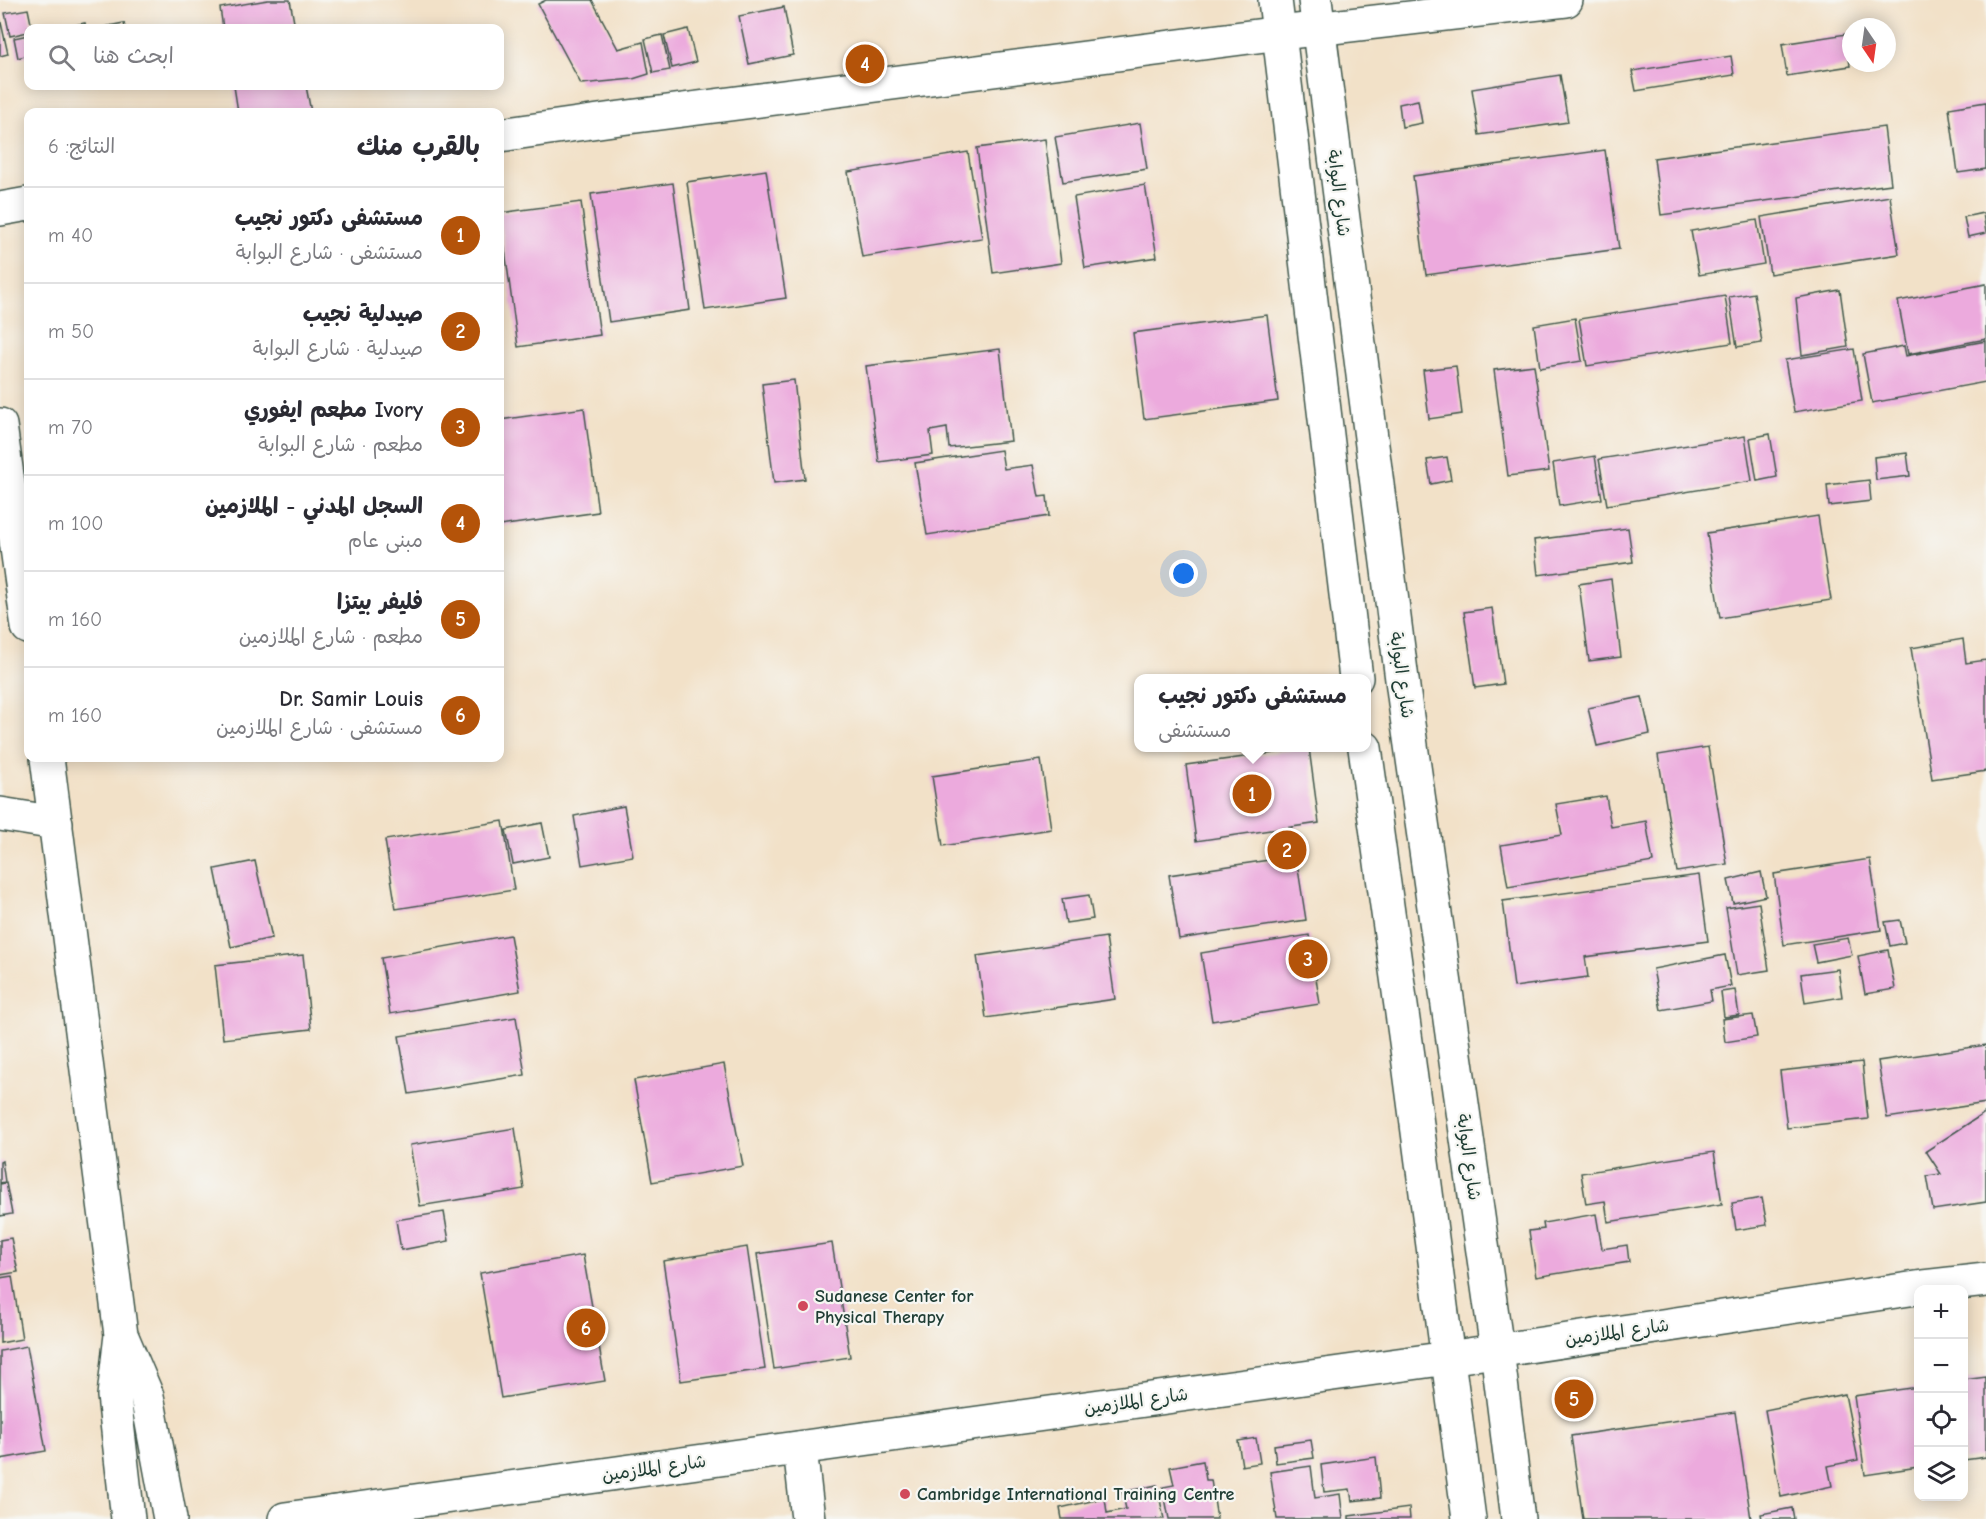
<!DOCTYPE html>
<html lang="ar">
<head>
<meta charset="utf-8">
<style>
	:root { --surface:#fff; --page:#f7f7f7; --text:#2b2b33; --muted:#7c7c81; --line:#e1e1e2; --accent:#b45309 }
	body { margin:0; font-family:"Comic Neue","Playpen Sans Arabic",sans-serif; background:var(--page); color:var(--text); direction:rtl }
	.controls { position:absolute; right:18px; bottom:18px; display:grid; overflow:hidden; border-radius:12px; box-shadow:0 3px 15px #0003 }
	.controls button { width:54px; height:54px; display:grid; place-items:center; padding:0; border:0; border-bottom:2px solid var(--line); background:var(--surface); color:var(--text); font:30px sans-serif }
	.compass { position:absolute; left:1842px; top:18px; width:54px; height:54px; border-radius:50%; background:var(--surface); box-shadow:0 3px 15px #0003; rotate:167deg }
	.you { position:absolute; left:1184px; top:574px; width:21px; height:21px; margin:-15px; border:4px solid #fff; border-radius:50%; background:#1a73e8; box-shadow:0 0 0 9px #1a73e833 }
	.badge { display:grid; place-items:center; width:39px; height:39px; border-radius:50%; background:var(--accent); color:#fff; font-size:20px; font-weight:700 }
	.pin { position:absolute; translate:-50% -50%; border:3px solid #fff; box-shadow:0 2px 6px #0006 }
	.popup { position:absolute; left:1134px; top:674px; width:237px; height:78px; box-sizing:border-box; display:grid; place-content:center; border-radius:12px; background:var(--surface); filter:drop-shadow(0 2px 4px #0005); font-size:20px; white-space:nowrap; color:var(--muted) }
	.popup b { font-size:22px; color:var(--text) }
	.popup::after { content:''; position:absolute; left:50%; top:100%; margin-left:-12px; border:12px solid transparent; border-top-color:var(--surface) }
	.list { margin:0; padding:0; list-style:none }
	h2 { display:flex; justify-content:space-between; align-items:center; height:78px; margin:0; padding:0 24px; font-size:26px }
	h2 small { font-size:20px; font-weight:400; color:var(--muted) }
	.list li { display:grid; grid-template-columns:39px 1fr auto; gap:18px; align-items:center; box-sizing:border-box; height:96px; padding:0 24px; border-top:2px solid var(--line) }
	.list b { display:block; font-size:22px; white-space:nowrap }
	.list p { margin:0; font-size:20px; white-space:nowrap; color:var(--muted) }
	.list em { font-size:20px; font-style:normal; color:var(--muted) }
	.icon { flex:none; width:33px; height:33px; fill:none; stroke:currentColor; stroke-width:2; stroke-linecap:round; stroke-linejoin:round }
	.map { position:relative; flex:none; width:1986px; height:1519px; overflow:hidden; direction:ltr }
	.search { position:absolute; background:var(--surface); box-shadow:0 3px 15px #0003; left:24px; top:24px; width:480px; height:66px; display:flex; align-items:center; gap:15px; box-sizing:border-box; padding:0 21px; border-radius:12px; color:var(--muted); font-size:22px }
	.panel { position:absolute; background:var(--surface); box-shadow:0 3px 15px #0003; left:24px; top:108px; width:480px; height:654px; border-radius:12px; direction:rtl }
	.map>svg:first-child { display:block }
</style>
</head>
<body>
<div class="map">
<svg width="1986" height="1519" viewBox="0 0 1986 1519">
	<rect width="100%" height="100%" fill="#f6f6f2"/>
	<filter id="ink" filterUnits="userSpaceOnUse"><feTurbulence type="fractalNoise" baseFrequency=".0167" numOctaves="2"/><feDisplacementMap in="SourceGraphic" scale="12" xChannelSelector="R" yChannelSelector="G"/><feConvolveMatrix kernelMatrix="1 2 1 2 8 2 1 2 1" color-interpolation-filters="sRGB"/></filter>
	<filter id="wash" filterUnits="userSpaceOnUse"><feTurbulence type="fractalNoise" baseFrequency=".008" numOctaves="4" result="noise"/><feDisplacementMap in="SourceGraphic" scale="24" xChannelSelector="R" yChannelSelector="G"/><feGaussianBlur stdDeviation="1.35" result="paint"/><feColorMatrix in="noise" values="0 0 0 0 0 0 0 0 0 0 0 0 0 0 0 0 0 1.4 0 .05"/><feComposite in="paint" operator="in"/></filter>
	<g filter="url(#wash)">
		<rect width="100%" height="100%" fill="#f2e1c8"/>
		<g id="blocks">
			<!-- building -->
			<path fill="#ecaadd" d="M 268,0 L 290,0 L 295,28 L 223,28 L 220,8 Z
				M 546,0 L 592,0 L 618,49 L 643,42 L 649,74 L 633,79 L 581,84 L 538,4 Z
				M 784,7 L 793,55 L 749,64 L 739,16 Z
				M 28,9 L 32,28 L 28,28 L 28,32 L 10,36 L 5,13 Z
				M 0,18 L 8,54 L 0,56 Z
				M 85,23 L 86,28 L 65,28 L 65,27 Z
				M 124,23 L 125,28 L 103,28 L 103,27 Z
				M 688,29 L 696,62 L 672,68 L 664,35 Z
				M 1846,34 L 1850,66 L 1787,76 L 1782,44 Z
				M 28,35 L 28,55 L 18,58 L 14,38 Z
				M 662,35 L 670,70 L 653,73 L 645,39 Z
				M 1731,56 L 1734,75 L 1636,91 L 1632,71 Z
				M 1560,75 L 1568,122 L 1479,135 L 1472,89 Z
				M 234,86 L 306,86 L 311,112 L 238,112 Z
				M 1418,100 L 1422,123 L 1402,127 L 1399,104 Z
				M 1986,102 L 1986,169 L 1958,173 L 1949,108 Z
				M 1140,123 L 1147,169 L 1063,182 L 1055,137 Z
				M 1884,127 L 1891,184 L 1661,215 L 1654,158 Z
				M 1045,139 L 1061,263 L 993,273 L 977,148 Z
				M 1605,150 L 1619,249 L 1426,275 L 1413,176 Z
				M 968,152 L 982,238 L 862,257 L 848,172 Z
				M 766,170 L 786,298 L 705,310 L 687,182 Z
				M 673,183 L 690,310 L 609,322 L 591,194 Z
				M 1145,185 L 1157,257 L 1085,268 L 1074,197 Z
				M 1890,196 L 1899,254 L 1770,274 L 1761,217 Z
				M 581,202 L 600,335 L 518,347 L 500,213 Z
				M 1983,213 L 1986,233 L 1968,237 L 1964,217 Z
				M 1757,220 L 1764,264 L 1699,275 L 1691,231 Z
				M 1986,284 L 1986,339 L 1908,354 L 1898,301 Z
				M 1840,290 L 1848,347 L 1802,355 L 1796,298 Z
				M 1754,293 L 1762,343 L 1737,347 L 1729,297 Z
				M 1725,296 L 1732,343 L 1587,366 L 1579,319 Z
				M 1267,315 L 1278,401 L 1144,419 L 1133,333 Z
				M 1575,318 L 1582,361 L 1540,368 L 1534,325 Z
				M 1986,341 L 1986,382 L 1872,403 L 1863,354 L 1904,346 L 1906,356 Z
				M 1000,349 L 1011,441 L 949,448 L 947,428 L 930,431 L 933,455 L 879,462 L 866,366 Z
				M 1854,349 L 1862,401 L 1794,412 L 1785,360 Z
				M 1534,365 L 1549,471 L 1508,476 L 1494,370 Z
				M 1456,366 L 1462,414 L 1429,419 L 1423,370 Z
				M 794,380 L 805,479 L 774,483 L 762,384 Z
				M 584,408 L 598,512 L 500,526 L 500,420 Z
				M 1770,434 L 1777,477 L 1757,481 L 1750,438 Z
				M 1745,436 L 1752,481 L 1607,505 L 1599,459 Z
				M 1001,450 L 1004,469 L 1033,465 L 1039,497 L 1047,496 L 1049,516 L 927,535 L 915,463 Z
				M 1907,453 L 1910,476 L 1876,480 L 1874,457 Z
				M 1595,456 L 1602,499 L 1559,506 L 1553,463 Z
				M 1447,457 L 1451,480 L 1431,484 L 1427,460 Z
				M 1869,480 L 1871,501 L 1829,506 L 1827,485 Z
				M 1818,516 L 1831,600 L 1720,618 L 1707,533 Z
				M 1628,528 L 1633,562 L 1538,575 L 1534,540 Z
				M 1611,579 L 1621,657 L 1589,661 L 1579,584 Z
				M 1492,608 L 1503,684 L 1475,688 L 1464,612 Z
				M 1963,639 L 1966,663 L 1986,660 L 1986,771 L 1932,779 L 1911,648 Z
				M 1642,697 L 1650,734 L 1597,746 L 1588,708 Z
				M 1708,747 L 1727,864 L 1677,872 L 1658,755 Z
				M 1309,748 L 1319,823 L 1196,841 L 1186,765 Z
				M 1041,760 L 1051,829 L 943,846 L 932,776 Z
				M 1606,796 L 1611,827 L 1646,821 L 1653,862 L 1508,887 L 1501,845 L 1562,835 L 1556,804 Z
				M 624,806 L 633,856 L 582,865 L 574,816 Z
				M 503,821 L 514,890 L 396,909 L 385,840 Z
				M 542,823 L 549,857 L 513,864 L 506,830 Z
				M 1296,856 L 1306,920 L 1179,939 L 1169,875 Z
				M 1870,859 L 1881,930 L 1784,945 L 1774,874 Z
				M 255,861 L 272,938 L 231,947 L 215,869 Z
				M 1761,872 L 1766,896 L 1733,903 L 1728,880 Z
				M 1699,875 L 1708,941 L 1585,957 L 1588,977 L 1514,987 L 1503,901 Z
				M 1089,895 L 1093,919 L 1066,923 L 1062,899 Z
				M 1759,903 L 1769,970 L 1737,975 L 1726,908 Z
				M 1900,920 L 1905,943 L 1890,946 L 1885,922 Z
				M 510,935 L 520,991 L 390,1014 L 381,958 Z
				M 1309,935 L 1320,1004 L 1212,1021 L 1201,953 Z
				M 1106,937 L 1115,999 L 986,1018 L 977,956 Z
				M 1848,938 L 1852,955 L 1816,962 L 1812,944 Z
				M 1888,950 L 1895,989 L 1865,994 L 1858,956 Z
				M 303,955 L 311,1029 L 223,1039 L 215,965 Z
				M 1725,955 L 1731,986 L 1710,990 L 1712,1001 L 1661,1010 L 1653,969 Z
				M 1838,969 L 1842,997 L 1805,1003 L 1801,974 Z
				M 1735,990 L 1739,1015 L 1724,1017 L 1721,992 Z
				M 1753,1015 L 1757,1037 L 1725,1042 L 1722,1019 Z
				M 516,1017 L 525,1075 L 409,1094 L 399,1036 Z
				M 1986,1045 L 1986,1103 L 1887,1118 L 1878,1061 Z
				M 1862,1062 L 1868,1119 L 1787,1128 L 1780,1071 Z
				M 724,1064 L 743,1166 L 652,1182 L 634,1080 Z
				M 1986,1112 L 1986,1202 L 1933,1210 L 1927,1176 L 1941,1174 L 1926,1151 Z
				M 515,1128 L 524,1189 L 420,1206 L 410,1145 Z
				M 1714,1152 L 1722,1204 L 1608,1222 L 1605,1201 L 1586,1204 L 1581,1173 Z
				M 2,1161 L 5,1182 L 0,1183 L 0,1162 Z
				M 6,1183 L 12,1214 L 0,1216 L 0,1184 Z
				M 1762,1198 L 1767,1225 L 1736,1230 L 1732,1203 Z
				M 444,1212 L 449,1241 L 401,1250 L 396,1220 Z
				M 1596,1214 L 1602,1249 L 1627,1245 L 1629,1262 L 1536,1277 L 1529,1231 L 1544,1229 L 1543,1223 Z
				M 11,1238 L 18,1272 L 0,1275 L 0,1240 Z
				M 832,1243 L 850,1357 L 774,1369 L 757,1254 Z
				M 747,1247 L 765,1369 L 681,1381 L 663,1261 Z
				M 583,1255 L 605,1381 L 501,1398 L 480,1273 Z
				M 12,1276 L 22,1339 L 0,1343 L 0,1278 Z
				M 27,1346 L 46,1451 L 0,1459 L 0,1351 Z
				M 1986,1377 L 1986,1457 L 1964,1460 L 1964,1380 Z
				M 1918,1387 L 1918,1467 L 1865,1475 L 1854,1396 Z
				M 1845,1394 L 1858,1460 L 1828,1466 L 1832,1486 L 1781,1497 L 1765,1410 Z
				M 1735,1412 L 1751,1519 L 1583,1519 L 1571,1436 Z
				M 1256,1438 L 1260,1463 L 1242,1466 L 1238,1441 Z
				M 1311,1440 L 1314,1458 L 1276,1463 L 1274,1445 Z
				M 1376,1457 L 1380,1498 L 1352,1501 L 1350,1489 L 1324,1492 L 1321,1465 Z
				M 1203,1461 L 1206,1480 L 1211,1480 L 1217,1519 L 1169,1519 L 1163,1487 L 1174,1485 L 1170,1467 Z
				M 1311,1466 L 1315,1498 L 1340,1494 L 1343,1519 L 1277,1519 L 1270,1472 Z
				M 1157,1485 L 1164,1519 L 1062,1519 L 1060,1508 L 1105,1498 L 1107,1513 L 1126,1509 L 1122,1492 Z
				M 1409,1508 L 1410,1519 L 1349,1519 L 1349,1516 Z
				M 1792,1508 L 1794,1519 L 1762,1519 L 1761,1514 Z"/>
		</g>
	</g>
	<g filter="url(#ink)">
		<use href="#blocks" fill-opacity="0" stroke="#3f564a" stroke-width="1.5"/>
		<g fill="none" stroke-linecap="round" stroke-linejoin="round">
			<!-- street casing -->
			<g stroke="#3f564a" stroke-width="36">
				<path id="street" d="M 500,135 L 613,119 L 1280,33
					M 0,209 L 28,204
					M 0,814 L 56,823
					M 800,1448 L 808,1519"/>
			</g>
			<!-- secondary casing -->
			<g stroke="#3f564a" stroke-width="36">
				<path id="secondary" d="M 1280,33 L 1566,0
					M 0,425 L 28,627
					M 47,758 L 121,1335 L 114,1396 L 128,1519
					M 122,1337 L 147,1396 L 170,1519
					M 285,1519 L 1448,1358 L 1923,1287 L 1986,1280"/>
			</g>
			<!-- primary casing -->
			<g stroke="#3f564a" stroke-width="36">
				<path id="primary" d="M 1275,0 L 1356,678
					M 1315,0 L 1405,703 L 1497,1350 L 1518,1519
					M 1365,748 L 1408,1056 L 1469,1519"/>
			</g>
			<!-- street -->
			<use href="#street" stroke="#fff" stroke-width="33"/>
			<!-- secondary -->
			<use href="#secondary" stroke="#fff" stroke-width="33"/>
			<!-- primary -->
			<use href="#primary" stroke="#fff" stroke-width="33"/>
		</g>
	</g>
	<!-- markers -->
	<g fill="#d1495b" stroke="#f6f6f2" stroke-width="2">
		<circle cx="803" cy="1306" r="6"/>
		<circle cx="905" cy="1494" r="6"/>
	</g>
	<g text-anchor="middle" stroke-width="4.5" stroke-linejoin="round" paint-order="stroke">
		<!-- street labels -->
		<g font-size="18" fill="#1f3d34" stroke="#f6f6f2">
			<text transform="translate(1339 193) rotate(83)" y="6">شارع البوابة</text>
			<text transform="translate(1402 675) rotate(82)" y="6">شارع البوابة</text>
			<text transform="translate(1469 1157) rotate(82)" y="6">شارع البوابة</text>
			<text transform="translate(1617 1332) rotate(-8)" y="6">شارع الملازمين</text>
			<text transform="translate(1136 1401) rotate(-8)" y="6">شارع الملازمين</text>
			<text transform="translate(654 1468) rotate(-8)" y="6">شارع الملازمين</text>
		</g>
		<!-- poi labels -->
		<g font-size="18" font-weight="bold" fill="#1f3d34" stroke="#f6f6f2" text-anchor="start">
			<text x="815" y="1302">Sudanese Center for<tspan x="815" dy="21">Physical Therapy</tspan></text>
			<text x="917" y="1500">Cambridge International Training Centre</text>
		</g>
	</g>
</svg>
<div class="controls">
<button>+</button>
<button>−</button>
<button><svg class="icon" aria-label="locate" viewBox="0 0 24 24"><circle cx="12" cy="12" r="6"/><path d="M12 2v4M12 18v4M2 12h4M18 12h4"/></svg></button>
<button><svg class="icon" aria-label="layers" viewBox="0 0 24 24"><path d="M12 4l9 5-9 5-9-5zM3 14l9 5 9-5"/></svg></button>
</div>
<svg class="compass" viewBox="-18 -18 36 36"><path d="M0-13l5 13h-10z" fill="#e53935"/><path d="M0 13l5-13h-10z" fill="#7c7c81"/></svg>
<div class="you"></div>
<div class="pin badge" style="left:1252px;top:794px">1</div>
<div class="popup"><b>مستشفى دكتور نجيب</b>مستشفى</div>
<div class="pin badge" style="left:1287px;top:850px">2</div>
<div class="pin badge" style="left:1308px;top:959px">3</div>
<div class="pin badge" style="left:865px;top:64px">4</div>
<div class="pin badge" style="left:1574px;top:1399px">5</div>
<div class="pin badge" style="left:586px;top:1328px">6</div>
<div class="search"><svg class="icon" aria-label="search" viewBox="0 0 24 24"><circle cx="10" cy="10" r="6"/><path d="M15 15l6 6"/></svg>ابحث هنا</div>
<section class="panel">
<h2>بالقرب منك<small>النتائج: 6</small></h2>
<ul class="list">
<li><span class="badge">1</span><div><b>مستشفى دكتور نجيب</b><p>مستشفى · شارع البوابة</p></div><em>40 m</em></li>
<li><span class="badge">2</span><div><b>صيدلية نجيب</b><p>صيدلية · شارع البوابة</p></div><em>50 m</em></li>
<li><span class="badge">3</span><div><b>Ivory مطعم ايفوري</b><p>مطعم · شارع البوابة</p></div><em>70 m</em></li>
<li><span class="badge">4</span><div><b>السجل المدني - الملازمين</b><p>مبنى عام</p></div><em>100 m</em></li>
<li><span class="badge">5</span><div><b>فليفر بيتزا</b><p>مطعم · شارع الملازمين</p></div><em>160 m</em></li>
<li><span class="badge">6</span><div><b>Dr. Samir Louis</b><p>مستشفى · شارع الملازمين</p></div><em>160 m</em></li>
</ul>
</section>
</div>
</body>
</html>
